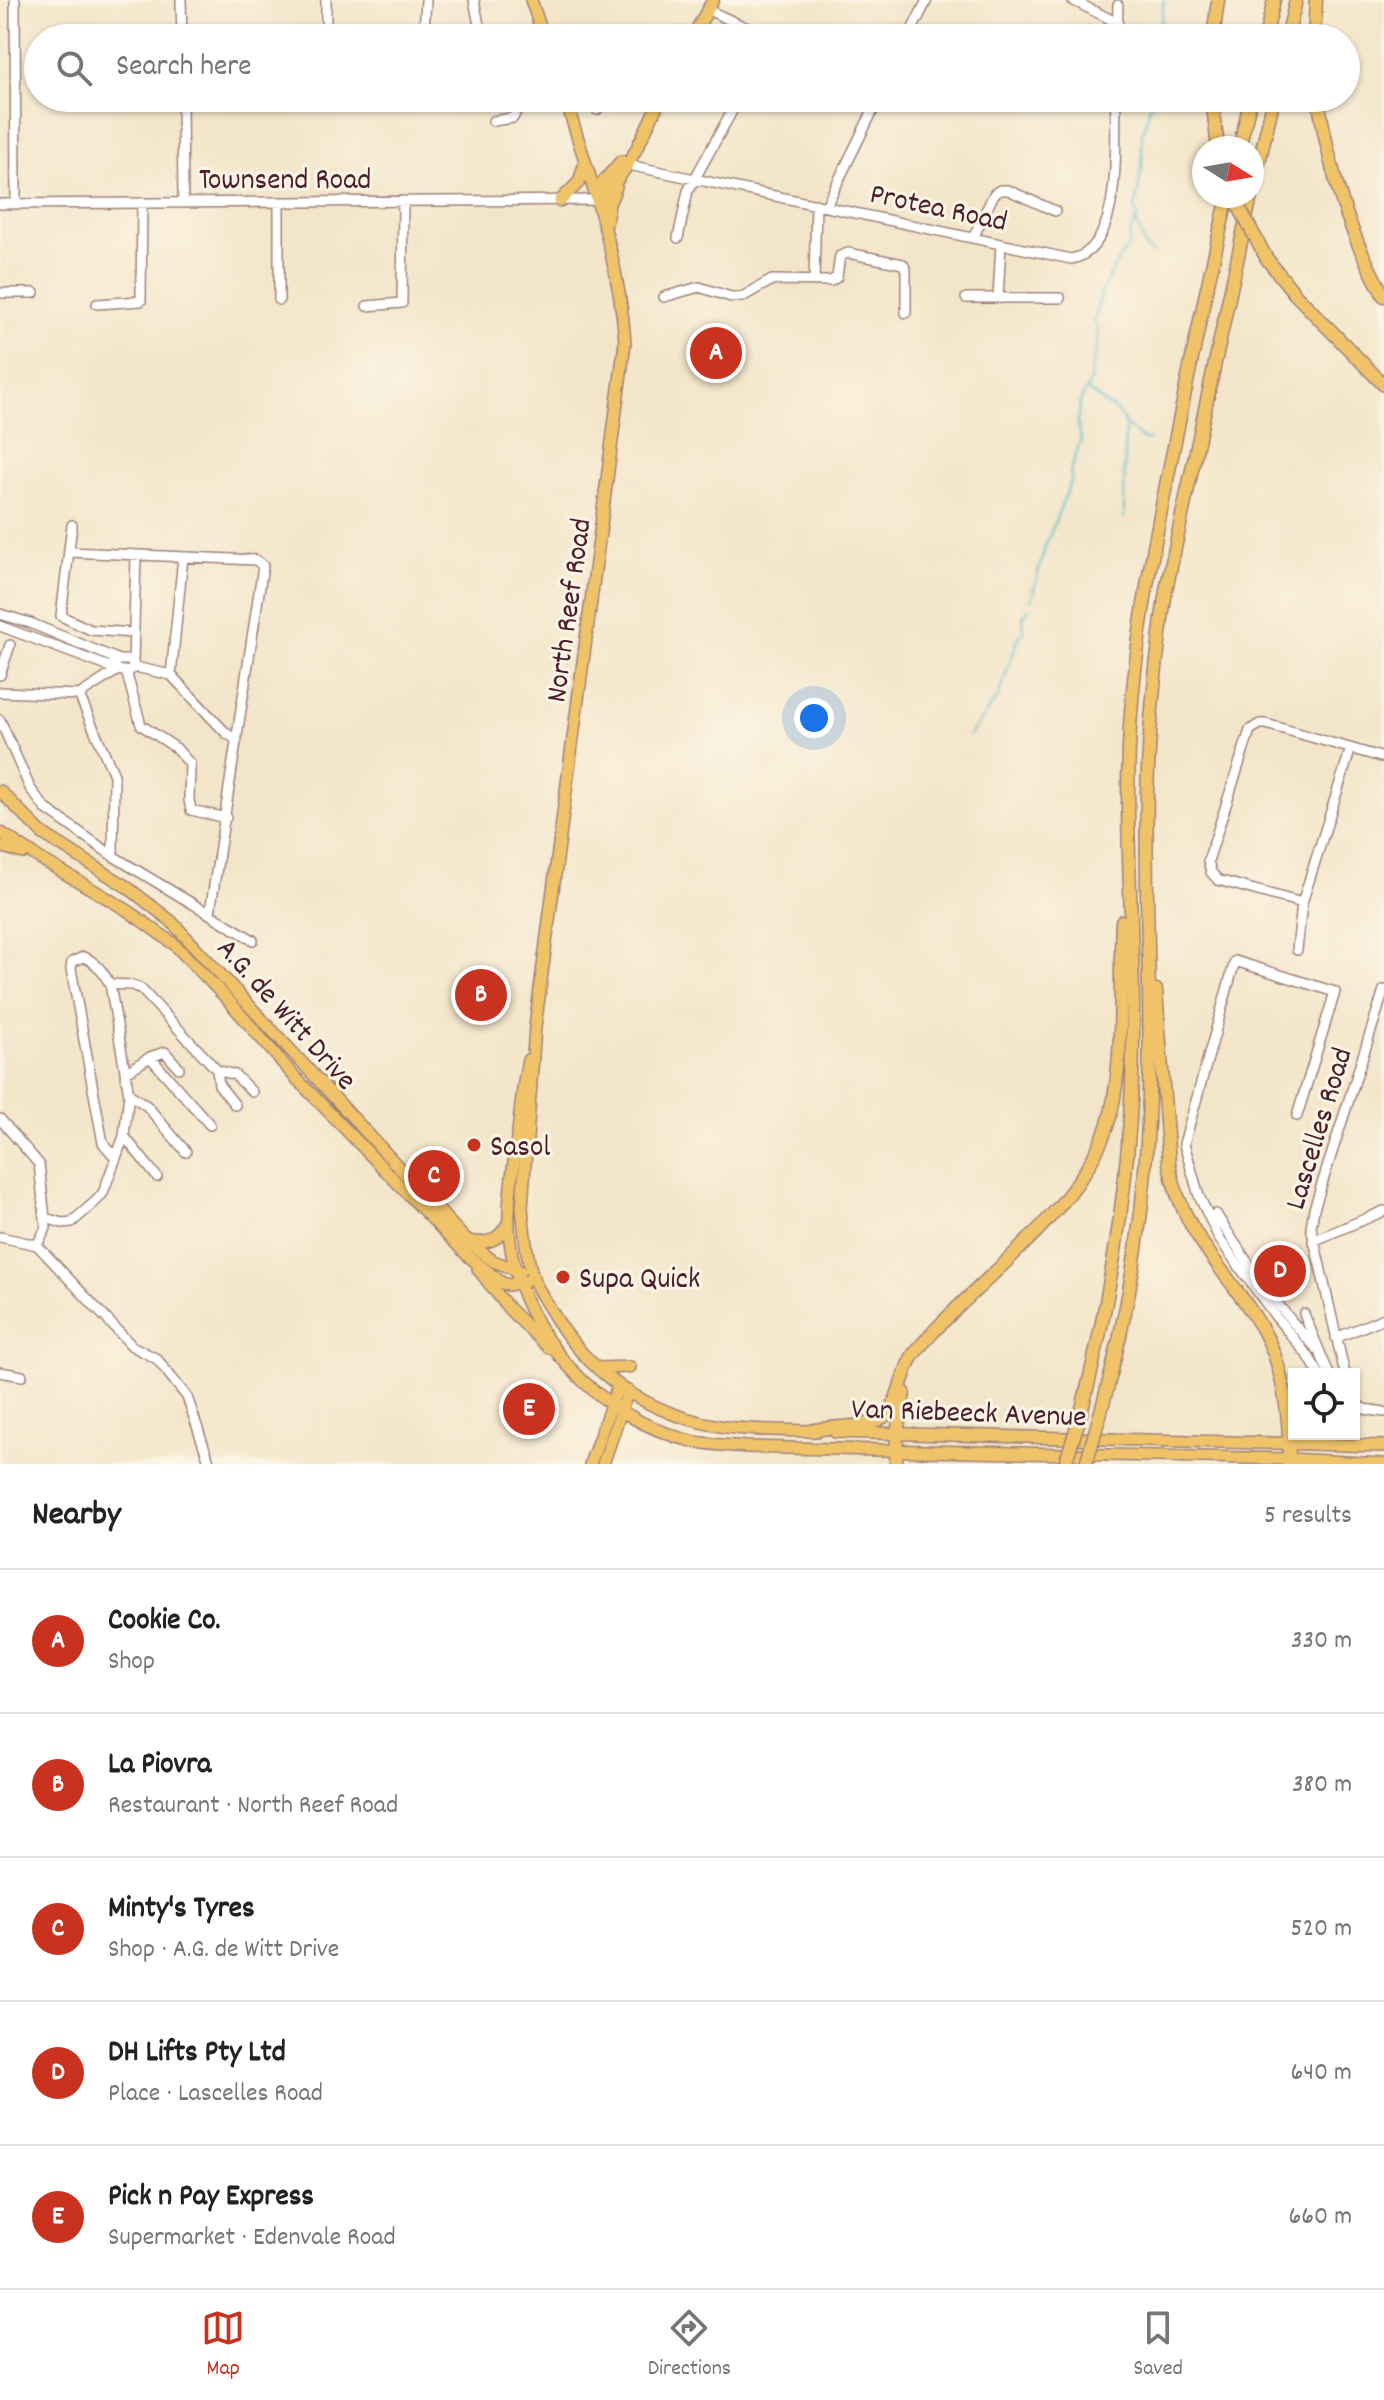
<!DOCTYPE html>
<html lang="en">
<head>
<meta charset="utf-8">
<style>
	:root { --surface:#fff; --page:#f2f2f2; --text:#222; --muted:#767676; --line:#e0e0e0; --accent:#c8321e }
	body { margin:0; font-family:Dekko,sans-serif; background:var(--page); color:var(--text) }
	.controls { position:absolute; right:24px; bottom:24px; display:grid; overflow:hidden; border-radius:0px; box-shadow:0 2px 6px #0004 }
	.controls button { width:72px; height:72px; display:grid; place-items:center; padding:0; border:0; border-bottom:2px solid var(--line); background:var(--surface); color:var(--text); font:40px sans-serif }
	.compass { position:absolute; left:1192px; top:136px; width:72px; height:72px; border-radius:50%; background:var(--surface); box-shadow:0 2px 6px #0004; rotate:101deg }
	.you { position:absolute; left:814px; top:718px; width:28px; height:28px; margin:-20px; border:6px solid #fff; border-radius:50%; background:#1a73e8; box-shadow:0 0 0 12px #1a73e833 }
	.badge { display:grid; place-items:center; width:52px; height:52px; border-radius:50%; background:var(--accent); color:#fff; font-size:26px; font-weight:700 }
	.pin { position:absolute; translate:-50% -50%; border:4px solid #fff; box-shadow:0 2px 8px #0006 }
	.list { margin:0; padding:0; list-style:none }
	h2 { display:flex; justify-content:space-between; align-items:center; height:104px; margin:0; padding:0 32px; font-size:34px }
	h2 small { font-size:26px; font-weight:400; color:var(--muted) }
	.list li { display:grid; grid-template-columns:52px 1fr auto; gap:24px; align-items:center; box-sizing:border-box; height:144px; padding:0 32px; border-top:2px solid var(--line) }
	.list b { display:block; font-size:30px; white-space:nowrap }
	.list p { margin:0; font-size:26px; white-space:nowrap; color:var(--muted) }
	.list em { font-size:26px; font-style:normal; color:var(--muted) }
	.icon { flex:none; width:44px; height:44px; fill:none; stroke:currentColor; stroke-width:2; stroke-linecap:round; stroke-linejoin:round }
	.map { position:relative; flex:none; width:1384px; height:1464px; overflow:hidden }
	.search { position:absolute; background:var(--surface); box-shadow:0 2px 6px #0004; left:24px; right:24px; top:24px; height:88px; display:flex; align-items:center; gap:20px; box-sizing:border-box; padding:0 28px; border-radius:44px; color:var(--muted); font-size:30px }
	.sheet { height:824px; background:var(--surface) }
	nav { display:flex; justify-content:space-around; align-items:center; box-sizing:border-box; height:112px; border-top:2px solid var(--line); background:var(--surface); font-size:22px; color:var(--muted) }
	nav a { display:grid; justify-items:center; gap:4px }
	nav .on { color:var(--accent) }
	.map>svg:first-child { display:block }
</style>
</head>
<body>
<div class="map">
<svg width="1384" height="1464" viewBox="0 0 1384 1464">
	<rect width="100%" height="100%" fill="#fcf5e5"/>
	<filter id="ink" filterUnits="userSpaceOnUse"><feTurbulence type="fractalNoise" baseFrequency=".0125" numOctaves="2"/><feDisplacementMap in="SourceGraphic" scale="16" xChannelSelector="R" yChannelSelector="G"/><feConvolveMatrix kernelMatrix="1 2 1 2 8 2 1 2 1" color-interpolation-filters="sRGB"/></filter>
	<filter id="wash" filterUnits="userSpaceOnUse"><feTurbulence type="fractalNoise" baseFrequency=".006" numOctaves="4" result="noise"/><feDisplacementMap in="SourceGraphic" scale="32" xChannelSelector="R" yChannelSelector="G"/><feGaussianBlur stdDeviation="1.8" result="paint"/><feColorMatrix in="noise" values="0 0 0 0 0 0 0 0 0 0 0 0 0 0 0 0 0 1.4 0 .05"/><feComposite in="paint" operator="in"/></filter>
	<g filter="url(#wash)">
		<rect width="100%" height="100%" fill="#f3e5c9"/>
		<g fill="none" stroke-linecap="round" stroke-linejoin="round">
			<!-- stream -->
			<path stroke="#50bccb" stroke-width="2" d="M 1159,38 L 1164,0
				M 1136,221 L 1146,249 L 1153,253
				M 1088,390 C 1099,401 1120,410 1125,424 L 1124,518
				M 1127,426 L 1144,440 L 1149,440
				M 1031,600 L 1045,547 L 1072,478 L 1070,473 L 1081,440 L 1077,423 L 1080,402 L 1090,382 L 1091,369 L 1097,349 L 1098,331 L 1094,321 L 1102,290 L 1121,255 L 1129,246 L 1130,232 L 1138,218 L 1135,210 L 1142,165 L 1142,135 L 1152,98
				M 969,736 L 998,697 L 1019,636 L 1024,631 L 1023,616 L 1029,609"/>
		</g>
	</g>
	<g filter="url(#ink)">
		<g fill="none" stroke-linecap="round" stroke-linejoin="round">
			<!-- minor casing -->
			<g stroke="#9e827a" stroke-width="12">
				<path id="minor" d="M 15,0 L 16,204
					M 181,0 L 182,38
					M 426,0 L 424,32 L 426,38
					M 474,0 L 480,30 L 477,38
					M 1072,0 L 1118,23
					M 708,10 L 758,33
					M 326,38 L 326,0
					M 638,38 L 649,32 L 695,33
					M 908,38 L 927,0
					M 1117,38 L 1118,5
					M 182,98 L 183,203
					M 597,110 L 604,98
					M 493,121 L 513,118 L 519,106 L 546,98
					M 624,164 L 1071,259 C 1125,250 1114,139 1116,98
					M 279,202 L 279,300
					M 0,204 L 598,200
					M 826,206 L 879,98
					M 678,238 L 688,191 L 732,111
					M 973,238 L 994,194 L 1000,190 L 1008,190 L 1055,211
					M 1001,244 L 998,298 L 1060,298
					M 814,281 L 816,204
					M 0,293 L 34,293
					M 664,297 L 699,287 L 731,297 L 742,297 L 772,280 L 831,281 L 837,277 L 840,256 L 848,253 L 903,264 L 906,270 L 906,313
					M 966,298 L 998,298
					M 97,304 L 141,301 L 142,203
					M 367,306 L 402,303 L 403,201
					M 72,525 L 61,616 L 91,630 L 133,633
					M 69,552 L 256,560 L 263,566 L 210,912
					M 183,557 L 171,675 L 226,733 L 237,740
					M 0,614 L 30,623 L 119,660 L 130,660 L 135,667 L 128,672 L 118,670 L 113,664 L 119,660
					M 0,626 L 115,669
					M 133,662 L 136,555
					M 135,667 L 171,675
					M 126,671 L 141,725 L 176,748 L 190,764 L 189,800 L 191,810 L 226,818
					M 0,675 L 10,645
					M 0,692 L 79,695 L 118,670
					M 79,695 L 114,775 L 113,856
					M 0,720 L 30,788 L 45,808 L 113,856 L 253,940
					M 1302,903 L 1218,880 L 1211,872 L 1208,861 L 1250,730 L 1260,724 L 1266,724 L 1384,758
					M 1297,950 L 1302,903 L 1351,748
					M 110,984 C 102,971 97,962 83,957 L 72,962 L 71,969 L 103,1143 L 116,1158
					M 150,1057 L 165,1052 L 179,1068
					M 217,1070 L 219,1085 L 235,1105
					M 125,1073 L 150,1057 L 210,1125
					M 129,1094 L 147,1106 L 186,1152
					M 1297,1116 L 1335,992 L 1235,961 L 1184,1144 L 1199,1196 L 1220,1240 L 1276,1317 L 1309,1357 L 1319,1374
					M 0,1119 L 39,1164 L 46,1228 L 37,1245
					M 124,1136 L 157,1177
					M 1216,1214 C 1247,1263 1278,1310 1319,1351
					M 46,1218 L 62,1223 L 72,1222 L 96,1201 L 103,1193 L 124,1136 L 129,1094 L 110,984 L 132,985 L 141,989 L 217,1070 L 235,1075 L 252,1092
					M 0,1237 L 37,1245
					M 1313,1241 L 1384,1211
					M 37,1245 L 132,1346 L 157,1359 L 187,1397 L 210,1464
					M 1304,1314 L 1329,1374
					M 1336,1338 L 1384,1318
					M 0,1372 L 22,1376
					M 1345,1374 L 1311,1227 L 1314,1209 L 1384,990
					M 1354,1402 L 1364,1409 L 1384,1412"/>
			</g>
			<!-- major casing -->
			<g stroke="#9e827a" stroke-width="14">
				<path id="major" d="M 531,0 L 544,38
					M 692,38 L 713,0
					M 565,98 C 590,178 619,257 625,342 L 535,1027 L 522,1207 C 524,1230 526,1253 532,1274 C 535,1286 543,1297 549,1307 C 587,1374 648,1416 726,1427 C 756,1431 787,1430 818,1431
					M 595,191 L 621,161
					M 598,200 C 628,177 644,131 661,98
					M 560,201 L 579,182 L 585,162
					M 606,224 L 609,204 L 616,187
					M 0,791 L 42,833 L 127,887 L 171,921 L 466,1240 L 493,1261 L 520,1271
					M 0,832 L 39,858 L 127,910 L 174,944 L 228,1000 L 294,1076 L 467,1255 L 502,1283 L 509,1285 L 525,1281
					M 0,846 L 23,853
					M 528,1060 C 522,1086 521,1112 517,1138 C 513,1173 506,1207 510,1241 C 521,1336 599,1418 691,1441 C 708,1445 728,1445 746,1447 L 1288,1459 L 1384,1464
					M 470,1241 C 488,1245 500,1239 508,1223
					M 478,1269 L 509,1309 L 549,1348
					M 598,1368 L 630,1367
					M 835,1432 L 1384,1446
					M 590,1464 L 618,1385
					M 603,1464 L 628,1391"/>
			</g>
			<!-- highway casing -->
			<g stroke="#9e827a" stroke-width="15">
				<path id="highway" d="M 1213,38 L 1218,0
					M 1265,38 L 1274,0
					M 1287,38 L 1296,0
					M 1314,38 L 1316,0
					M 1212,98 L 1218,148
					M 1318,98 C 1330,172 1347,230 1384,296
					M 1239,148 L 1251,98
					M 1252,192 L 1274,98
					M 1267,259 L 1295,294 L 1384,385
					M 1156,990 L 1169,1163 C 1181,1235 1230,1272 1264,1332 C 1283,1365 1292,1426 1288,1464
					M 1100,1415 C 1125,1327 1142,1233 1147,1141 C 1154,1026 1144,910 1147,795 C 1149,726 1156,658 1166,590 L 1251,196
					M 1080,1417 C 1113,1290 1133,1162 1133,1031 C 1134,929 1124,828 1130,727 C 1136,633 1154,543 1173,451 C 1190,366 1208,281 1228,196
					M 811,1431 C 835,1424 880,1432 892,1407 C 901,1390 903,1372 913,1355 C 977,1276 1098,1204 1114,1098 C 1124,1040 1119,979 1122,921
					M 896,1464 L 897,1434 L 904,1392
					M 1366,1464 L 1368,1464"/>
			</g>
			<!-- minor -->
			<use href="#minor" stroke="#fff" stroke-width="9"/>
			<!-- major -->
			<use href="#major" stroke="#f0c369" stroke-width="11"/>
			<!-- highway -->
			<use href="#highway" stroke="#f0c369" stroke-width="12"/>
			<!-- highway-bridge casing -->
			<g stroke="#9e827a" stroke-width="15" stroke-linecap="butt">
				<path id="highway-bridge" d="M 1233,196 L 1267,259
					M 1065,1464 L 1080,1417
					M 1086,1464 L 1100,1415"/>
			</g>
			<!-- highway-bridge -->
			<use href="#highway-bridge" stroke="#f0c369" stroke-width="12"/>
		</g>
	</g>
	<!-- markers -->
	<g fill="#c8321e" stroke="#fcf5e5" stroke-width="3">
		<circle cx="474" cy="1145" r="8"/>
		<circle cx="563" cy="1277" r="8"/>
	</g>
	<g text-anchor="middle" stroke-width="6" stroke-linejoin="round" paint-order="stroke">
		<!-- street labels -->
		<g font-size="30" fill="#4a1f2b" stroke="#fcf5e5">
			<text x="285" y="188">Townsend Road</text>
			<text transform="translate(939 206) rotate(12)" y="10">Protea Road</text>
			<text transform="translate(567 610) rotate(-82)" y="10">North Reef Road</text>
			<text transform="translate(288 1013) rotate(48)" y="10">A.G. de Witt Drive</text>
			<text transform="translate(1317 1128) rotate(-73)" y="10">Lascelles Road</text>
			<text transform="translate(969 1411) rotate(2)" y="10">Van Riebeeck Avenue</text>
		</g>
		<!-- poi labels -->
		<g font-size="30" fill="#4a1f2b" stroke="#fcf5e5" text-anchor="start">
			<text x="490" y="1155">Sasol</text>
			<text x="579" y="1287">Supa Quick</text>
		</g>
	</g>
</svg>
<div class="controls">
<button><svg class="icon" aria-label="locate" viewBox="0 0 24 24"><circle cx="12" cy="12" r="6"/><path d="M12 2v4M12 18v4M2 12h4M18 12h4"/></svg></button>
</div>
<svg class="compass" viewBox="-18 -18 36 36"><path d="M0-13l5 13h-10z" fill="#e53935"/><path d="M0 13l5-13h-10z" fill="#767676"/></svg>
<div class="you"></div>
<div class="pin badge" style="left:716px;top:353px">A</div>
<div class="pin badge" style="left:481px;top:995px">B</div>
<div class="pin badge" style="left:434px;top:1176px">C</div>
<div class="pin badge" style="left:1280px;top:1271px">D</div>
<div class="pin badge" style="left:529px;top:1409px">E</div>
<div class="search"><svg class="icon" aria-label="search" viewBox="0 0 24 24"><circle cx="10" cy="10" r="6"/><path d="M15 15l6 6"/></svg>Search here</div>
</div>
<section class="sheet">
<h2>Nearby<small>5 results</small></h2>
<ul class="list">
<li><span class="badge">A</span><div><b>Cookie Co.</b><p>Shop</p></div><em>330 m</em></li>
<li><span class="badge">B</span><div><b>La Piovra</b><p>Restaurant · North Reef Road</p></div><em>380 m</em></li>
<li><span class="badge">C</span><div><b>Minty's Tyres</b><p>Shop · A.G. de Witt Drive</p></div><em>520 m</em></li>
<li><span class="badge">D</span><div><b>DH Lifts Pty Ltd</b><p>Place · Lascelles Road</p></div><em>640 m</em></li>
<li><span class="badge">E</span><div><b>Pick n Pay Express</b><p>Supermarket · Edenvale Road</p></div><em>660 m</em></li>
</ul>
</section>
<nav>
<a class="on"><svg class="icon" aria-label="map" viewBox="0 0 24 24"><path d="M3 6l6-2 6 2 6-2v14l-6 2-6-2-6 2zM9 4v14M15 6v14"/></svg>Map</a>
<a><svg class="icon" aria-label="directions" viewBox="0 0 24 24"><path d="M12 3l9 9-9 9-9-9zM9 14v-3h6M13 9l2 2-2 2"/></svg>Directions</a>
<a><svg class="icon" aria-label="saved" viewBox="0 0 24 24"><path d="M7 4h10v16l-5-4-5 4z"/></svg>Saved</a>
</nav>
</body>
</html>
